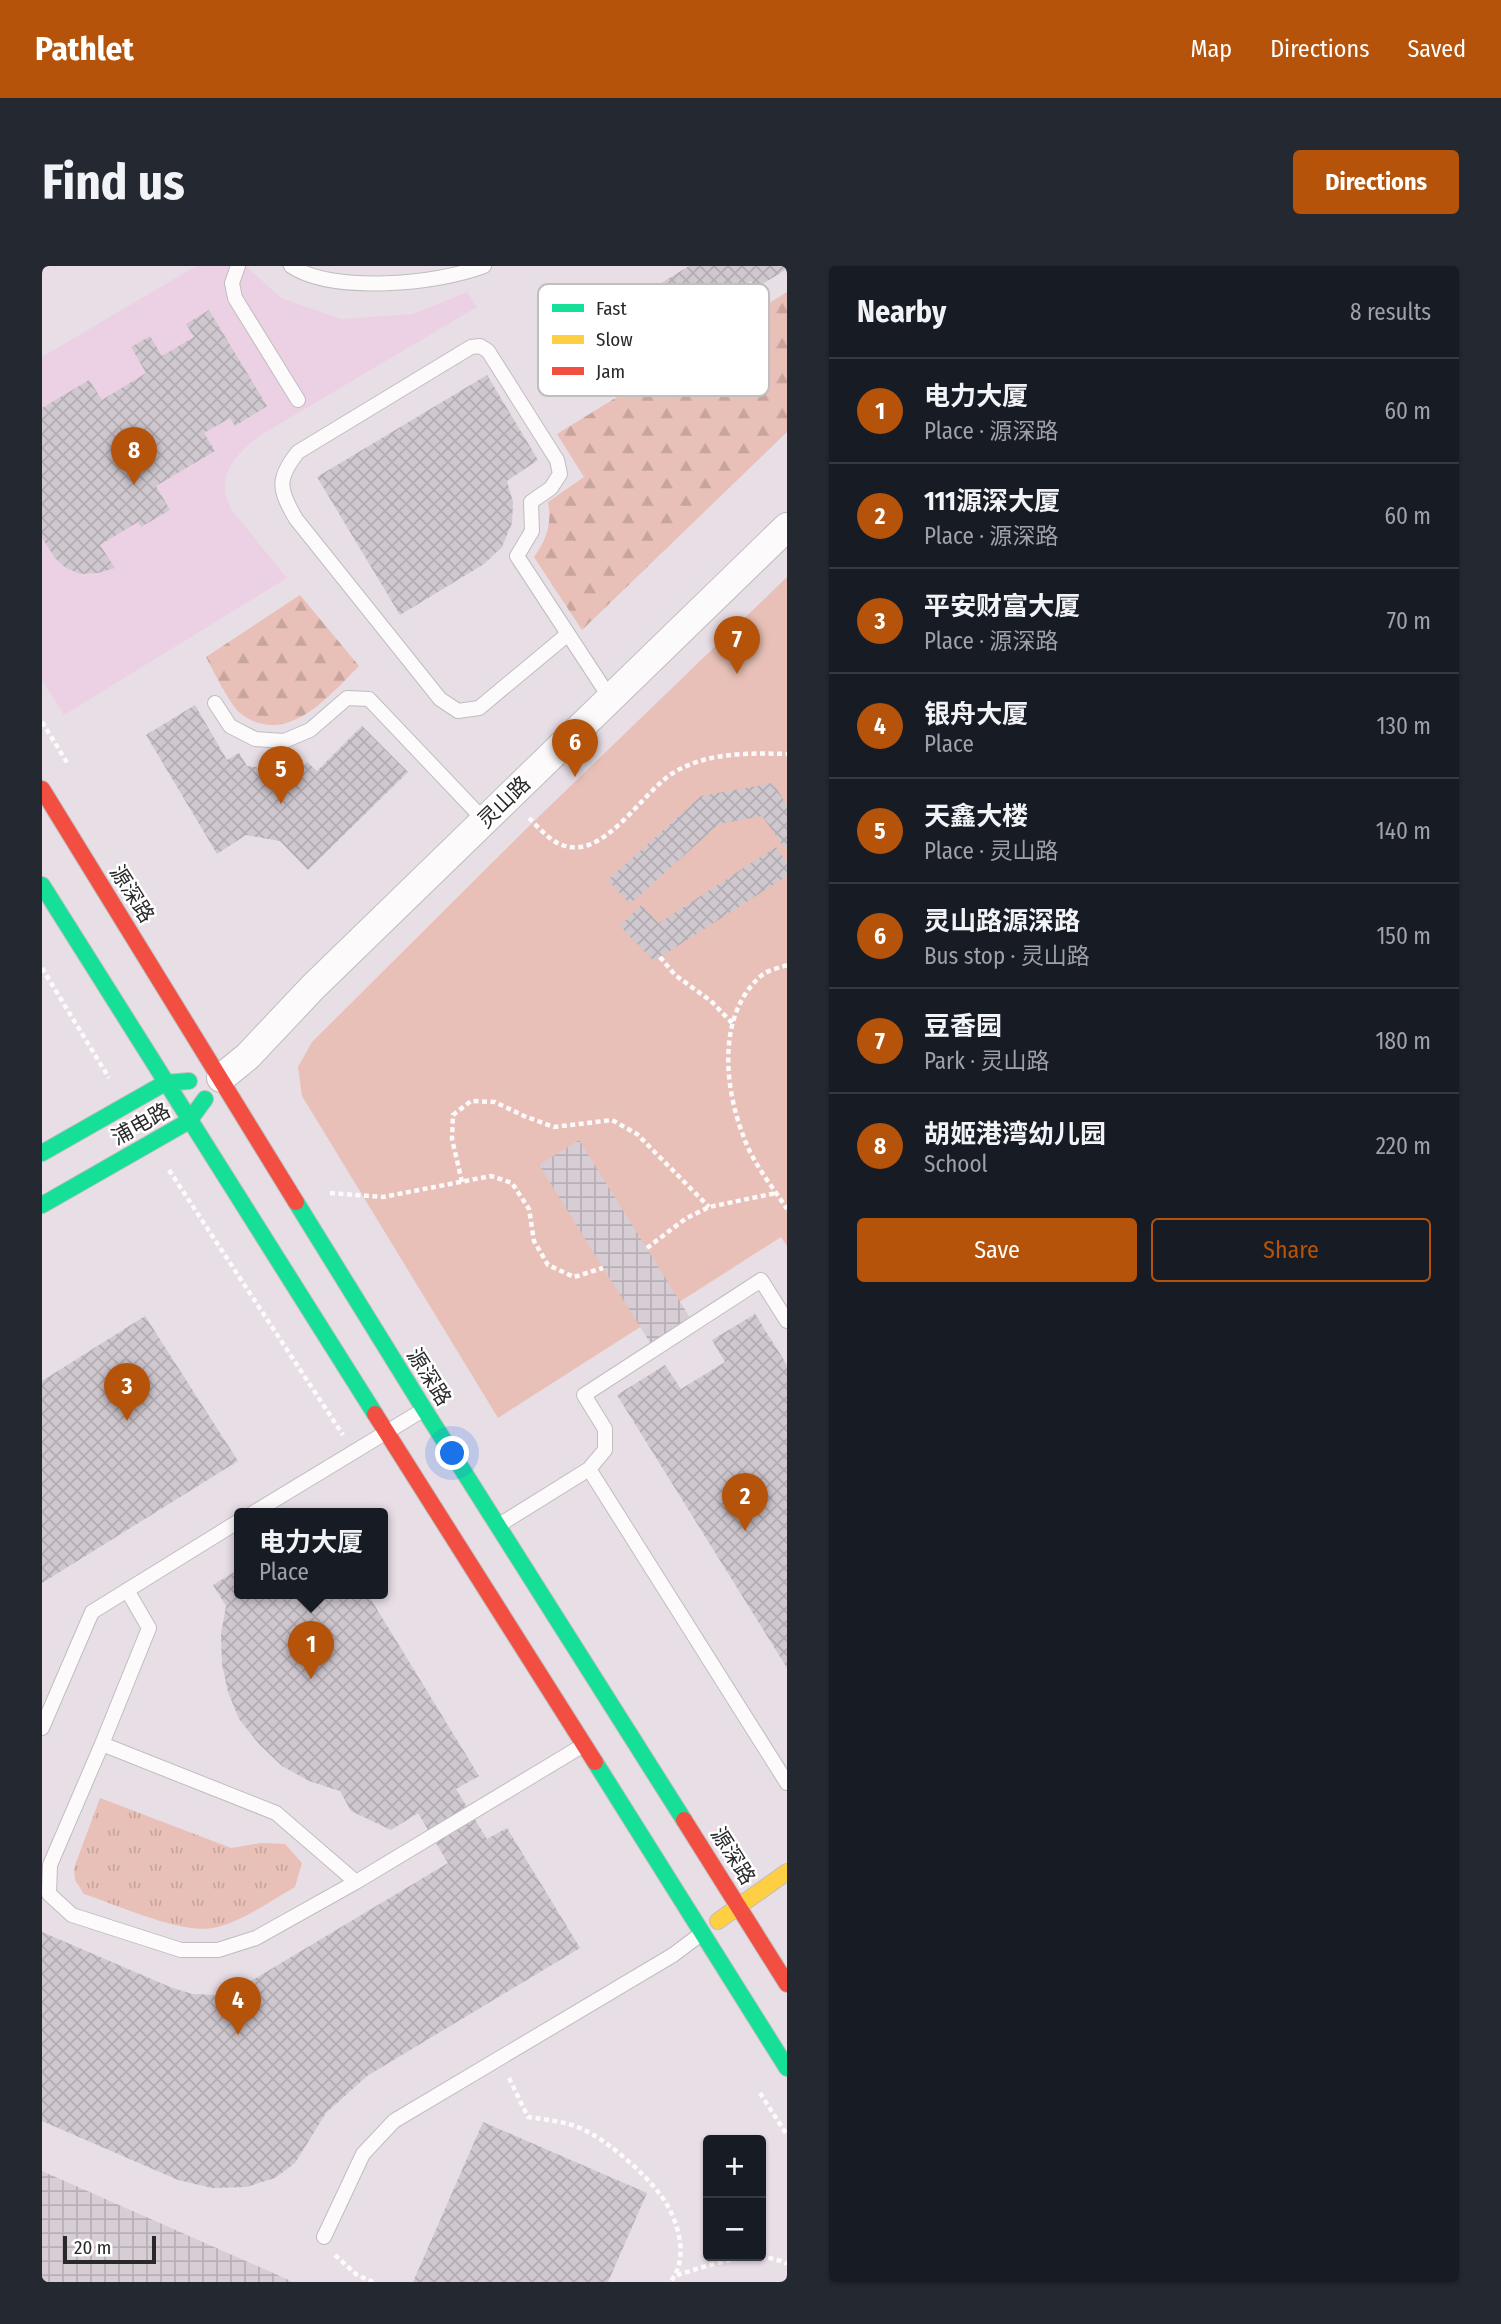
<!DOCTYPE html>
<html lang="en">
<head>
<meta charset="utf-8">
<style>
	:root { --surface:#171b24; --page:#242831; --text:#f1f3f6; --muted:#9ea1a6; --line:#363941; --accent:#b45309 }
	body { margin:0; font-family:"Fira Sans Condensed","Noto Sans SC",sans-serif; background:var(--page); color:var(--text) }
	.controls { position:absolute; right:21px; bottom:21px; display:grid; overflow:hidden; border-radius:7px; box-shadow:0 2px 5px #0004 }
	.controls button { width:63px; height:63px; display:grid; place-items:center; padding:0; border:0; border-bottom:2px solid var(--line); background:var(--surface); color:var(--text); font:35px sans-serif }
	.scale { position:absolute; left:21px; bottom:18px; width:93px; box-sizing:border-box; padding-left:7px; border:4px solid #292929; border-top:0; font-size:19px; line-height:24px; white-space:nowrap; color:#292929; -webkit-text-stroke:5px #fff; paint-order:stroke }
	.you { position:absolute; left:411px; top:1188px; width:24px; height:24px; margin:-18px; border:5px solid #fff; border-radius:50%; background:#1a73e8; box-shadow:0 0 0 10px #1a73e833 }
	.badge { display:grid; place-items:center; width:46px; height:46px; border-radius:50%; background:var(--accent); color:#fff; font-size:23px; font-weight:700 }
	.pin { position:absolute; translate:-50% -58px; filter:drop-shadow(0 2px 4px #0008) }
	.pin::after { content:''; position:absolute; top:37px; width:24px; height:21px; background:inherit; clip-path:polygon(0 0,100% 0,50% 100%) }
	.popup { position:absolute; left:192px; top:1242px; width:154px; height:91px; box-sizing:border-box; display:grid; place-content:center; border-radius:7px; background:var(--surface); filter:drop-shadow(0 2px 5px #0005); font-size:23px; white-space:nowrap; color:var(--muted) }
	.popup b { font-size:26px; color:var(--text) }
	.popup::after { content:''; position:absolute; left:50%; top:100%; margin-left:-14px; border:14px solid transparent; border-top-color:var(--surface) }
	.list { margin:0; padding:0; list-style:none }
	h2 { display:flex; justify-content:space-between; align-items:center; height:91px; margin:0; padding:0 28px; font-size:30px }
	h2 small { font-size:23px; font-weight:400; color:var(--muted) }
	.list li { display:grid; grid-template-columns:46px 1fr auto; gap:21px; align-items:center; box-sizing:border-box; height:105px; padding:0 28px; border-top:2px solid var(--line) }
	.list b { display:block; font-size:26px; white-space:nowrap }
	.list p { margin:0; font-size:23px; white-space:nowrap; color:var(--muted) }
	.list em { font-size:23px; font-style:normal; color:var(--muted) }
	.actions { display:flex; gap:14px; padding:21px 28px }
	.actions a { flex:1; padding:16px 0; border:2px solid var(--accent); border-radius:7px; text-align:center; font-size:24px; color:var(--accent) }
	.actions .main { background:var(--accent); color:#fff }
	.map { position:relative; flex:none; width:745px; height:2016px; overflow:hidden; border-radius:7px }
	header { display:flex; align-items:center; gap:42px; box-sizing:border-box; height:98px; padding:0 35px; background:var(--accent); color:#fff }
	header strong { font-size:33px }
	nav { display:flex; gap:38px; margin-inline-start:auto; font-size:24px }
	.intro { display:flex; align-items:center; justify-content:space-between; box-sizing:border-box; height:168px; padding:0 42px }
	h1 { margin:0; font-size:49px }
	.button { padding:18px 32px; border-radius:7px; background:var(--accent); color:#fff; font-size:24px; font-weight:700 }
	main { display:flex; gap:42px; padding:0 42px }
	aside { flex:1; background:var(--surface); border-radius:7px; box-shadow:0 2px 5px #0004 }
	.map>svg:first-child { display:block }
</style>
</head>
<body>
<header>
<strong>Pathlet</strong>
<nav><a>Map</a><a>Directions</a><a>Saved</a></nav>
</header>
<div class="intro"><h1>Find us</h1><a class="button">Directions</a></div>
<main>
<div class="map">
<svg width="745" height="2016" viewBox="0 0 745 2016">
	<defs>
		<pattern id="grass-tufts" width="24" height="20" patternUnits="userSpaceOnUse" patternTransform="scale(1.75)"><rect width="24" height="20" fill="#e8c0b7"/><path d="M3 7l-1-3M5 7V3M7 7l1-3M15 17l-1-3M17 17v-4M19 17l1-3" fill="none" stroke="#c7a59d"/></pattern>
		<pattern id="forest-firs" width="22" height="20" patternUnits="userSpaceOnUse" patternTransform="scale(1.75)"><rect width="22" height="20" fill="#e8c0b7"/><path d="M5 1l3.5 6h-7zM16 11l3.5 6h-7z" fill="#c7a59d"/></pattern>
		<pattern id="plaza-grid" width="8" height="8" patternUnits="userSpaceOnUse" patternTransform="scale(1.75)"><rect width="8" height="8" fill="#d7cdd5"/><path d="M0 4h8M4 0v8" fill="none" stroke="#b9b0b7"/></pattern>
		<pattern id="building-cross-hatch" width="8" height="8" patternUnits="userSpaceOnUse" patternTransform="scale(1.75)"><rect width="8" height="8" fill="#d0c8cf"/><path d="M0 0l8 8M0 8l8-8" fill="none" stroke="#b3acb2"/></pattern>
	</defs>
	<rect width="100%" height="100%" fill="#e8dee6"/>
	<!-- education -->
	<path fill="#ecd1e5" d="M 154,0 L 204,0 L 239,32 L 299,53 L 371,48 L 425,26 L 435,41 L 217,170 L 203,182 L 192,194 L 184,209 L 183,228 L 189,243 L 245,312 L 22,449 L 0,414 L 0,91 Z"/>
	<!-- grass -->
	<path fill="url(#grass-tufts)" d="M 58,1532 L 189,1582 L 219,1577 L 243,1578 L 260,1597 L 253,1621 C 228,1635 200,1656 171,1662 C 138,1668 76,1639 42,1628 L 33,1614 L 32,1602 Z"/>
	<!-- forest -->
	<path fill="url(#forest-firs)" d="M 745,26 L 745,166 L 540,364 L 492,291 C 505,273 510,257 506,236 L 542,211 L 515,168 Z
		M 258,329 L 317,400 C 287,430 244,483 198,447 C 188,439 171,404 164,391 Z"/>
	<!-- park -->
	<path fill="#e8c0b7" d="M 745,311 L 745,980 L 739,971 L 456,1152 L 260,830 L 256,801 L 270,776 L 484,563 Z"/>
	<!-- plaza -->
	<path fill="url(#plaza-grid)" d="M 537,874 L 652,1058 L 612,1083 L 497,899 Z
		M 0,1905 L 229,2006 L 251,2016 L 0,2016 Z"/>
	<!-- building -->
	<path fill="url(#building-cross-hatch)" d="M 647,0 L 745,0 L 745,3 L 714,22 L 709,15 L 550,113 L 527,74 Z
		M 167,44 L 225,140 L 193,160 L 188,152 L 162,167 L 173,185 L 114,220 L 128,244 L 99,261 L 96,256 L 58,279 L 73,302 L 56,307 L 38,308 L 24,302 L 13,292 L 0,272 L 0,142 L 47,114 L 60,134 L 104,107 L 89,81 L 108,70 L 120,90 L 152,71 L 144,58 Z
		M 445,109 L 496,194 L 465,215 L 471,236 L 470,257 L 460,281 L 442,298 L 358,349 L 275,211 Z
		M 153,439 L 185,494 L 197,487 L 205,500 L 255,506 L 265,496 L 275,505 L 320,460 L 366,506 L 266,604 L 238,575 L 204,569 L 175,588 L 104,469 Z
		M 731,517 L 745,539 L 745,579 L 742,581 L 720,550 L 677,558 L 588,638 L 566,614 L 659,530 Z
		M 734,581 L 745,597 L 745,610 L 612,695 L 578,660 L 599,639 L 617,657 Z
		M 713,1048 L 745,1099 L 745,1402 L 575,1129 L 623,1099 L 639,1123 L 683,1096 L 670,1074 Z
		M 103,1050 L 196,1195 L 0,1317 L 0,1115 Z
		M 197,1303 L 197,1327 L 325,1327 L 437,1510 L 414,1523 L 445,1573 L 465,1562 L 538,1682 L 325,1810 L 284,1847 L 253,1897 L 233,1912 L 204,1921 L 170,1922 L 136,1914 L 0,1855 L 0,1666 L 128,1721 L 150,1728 L 177,1729 L 204,1718 L 406,1597 L 376,1547 L 349,1564 L 309,1545 L 298,1525 L 267,1515 L 240,1500 L 217,1478 L 197,1453 L 186,1426 L 180,1398 L 179,1368 L 184,1340 L 171,1319 Z
		M 441,1856 L 605,1927 L 566,2016 L 371,2016 Z"/>
	<g fill="none" stroke-linecap="round" stroke-linejoin="round">
		<!-- lane casing -->
		<g stroke="#bfbebf" stroke-width="16">
			<path id="lane" d="M 196,0 L 190,17 L 193,32 L 256,134
				M 249,0 C 291,28 395,18 442,0
				M 526,368 L 437,442 L 416,445 L 398,433 L 254,253 C 237,224 234,213 256,186 L 429,81 L 438,80 L 446,85 L 515,194 L 518,208 L 509,222 L 489,236 L 490,265 L 475,290 L 568,432
				M 173,437 L 188,460 L 213,473 L 242,475 L 268,464 L 305,432 L 327,433 L 443,555
				M 547,1203 L 745,1517
				M 211,1247 L 381,1144
				M 457,1259 L 547,1203 L 563,1184 L 563,1163 L 542,1129 L 719,1014 L 745,1055
				M 0,1462 L 50,1346 L 197,1255
				M 60,1478 L 107,1362 L 85,1324
				M 314,1616 L 214,1672 L 176,1684 L 139,1684 L 30,1649 L 7,1628 L 8,1599 L 60,1478 L 234,1547 L 314,1616 L 540,1480
				M 282,1971 L 321,1888 L 352,1855 L 631,1689 L 659,1668"/>
		</g>
		<!-- street casing -->
		<g stroke="#bfbebf" stroke-width="30">
			<path id="street" d="M 179,812 L 206,790 L 271,721 L 745,261"/>
		</g>
		<!-- fast casing -->
		<g stroke="#bfbebf" stroke-width="18">
			<path id="fast" d="M 0,619 L 333,1148
				M 0,887 L 123,817 L 147,815
				M 254,936 L 382,1143 L 642,1554
				M 0,939 L 147,855 L 163,833
				M 553,1496 L 745,1802"/>
		</g>
		<!-- slow casing -->
		<g stroke="#bfbebf" stroke-width="18">
			<path id="slow" d="M 676,1655 L 745,1606"/>
		</g>
		<!-- jam casing -->
		<g stroke="#bfbebf" stroke-width="18">
			<path id="jam" d="M 0,523 L 254,936
				M 333,1148 L 553,1496
				M 642,1554 L 745,1718"/>
		</g>
		<!-- path -->
		<path stroke="#fcfafb" stroke-width="4.5" stroke-dasharray="5 3.5" stroke-linecap="butt" d="M 0,456 L 26,498
			M 487,552 C 496,561 508,575 520,579 C 562,595 599,527 631,507 C 665,486 706,487 745,488
			M 618,691 L 633,709 L 669,735 L 690,757
			M 745,699 C 737,702 726,704 720,709 C 675,747 682,820 701,869 C 710,896 730,920 745,943
			M 0,702 L 67,812
			M 127,904 L 301,1169
			M 420,916 L 410,873 L 411,849 L 429,835 L 453,836 L 482,850 L 512,861 L 570,854 L 595,868 L 667,941
			M 288,927 L 341,931 L 449,910 L 470,917 L 487,943 L 492,975 L 506,999 L 532,1011 L 561,1002
			M 605,982 L 643,953 L 667,941 L 734,927
			M 467,1812 L 486,1851 C 507,1854 530,1856 548,1867 C 570,1879 602,1907 617,1927 C 635,1949 649,1992 628,2016
			M 718,1827 L 745,1869
			M 293,1989 L 315,2009 L 331,2016
			M 635,2009 C 665,2000 716,1981 745,1998"/>
		<!-- lane -->
		<use href="#lane" stroke="#fcfafb" stroke-width="14"/>
		<!-- street -->
		<use href="#street" stroke="#fcfafb" stroke-width="28"/>
		<!-- fast -->
		<use href="#fast" stroke="#16e098" stroke-width="16"/>
		<!-- slow -->
		<use href="#slow" stroke="#ffcf43" stroke-width="16"/>
		<!-- jam -->
		<use href="#jam" stroke="#f24e42" stroke-width="16"/>
	</g>
	<g text-anchor="middle" stroke-width="5" stroke-linejoin="round" paint-order="stroke">
		<!-- street labels -->
		<g font-size="21" fill="#292929" stroke="#fff">
			<text transform="translate(462 536) rotate(-44)" y="7">灵山路</text>
			<text transform="translate(90 628) rotate(58)" y="7">源深路</text>
			<text transform="translate(99 858) rotate(-29)" y="7">浦电路</text>
			<text transform="translate(387 1111) rotate(58)" y="7">源深路</text>
			<text transform="translate(691 1590) rotate(58)" y="7">源深路</text>
		</g>
	</g>
	<!-- legend -->
	<rect x="496" y="18" width="231" height="112" rx="10" fill="#fff" stroke="#bfbfbf" stroke-width="2"/>
	<rect x="510" y="38" width="32" height="8" fill="#16e098"/>
	<rect x="510" y="69" width="32" height="9" fill="#ffcf43"/>
	<rect x="510" y="101" width="32" height="8" fill="#f24e42"/>
	<g font-size="19" fill="#292929">
		<text x="554" y="49">Fast</text>
		<text x="554" y="80">Slow</text>
		<text x="554" y="112">Jam</text>
	</g>
</svg>
<div class="controls">
<button>+</button>
<button>−</button>
</div>
<div class="scale">20 m</div>
<div class="you"></div>
<div class="pin badge" style="left:269px;top:1413px">1</div>
<div class="popup"><b>电力大厦</b>Place</div>
<div class="pin badge" style="left:703px;top:1265px">2</div>
<div class="pin badge" style="left:85px;top:1155px">3</div>
<div class="pin badge" style="left:196px;top:1769px">4</div>
<div class="pin badge" style="left:239px;top:538px">5</div>
<div class="pin badge" style="left:533px;top:511px">6</div>
<div class="pin badge" style="left:695px;top:408px">7</div>
<div class="pin badge" style="left:92px;top:219px">8</div>
</div>
<aside>
<h2>Nearby<small>8 results</small></h2>
<ul class="list">
<li><span class="badge">1</span><div><b>电力大厦</b><p>Place · 源深路</p></div><em>60 m</em></li>
<li><span class="badge">2</span><div><b>111源深大厦</b><p>Place · 源深路</p></div><em>60 m</em></li>
<li><span class="badge">3</span><div><b>平安财富大厦</b><p>Place · 源深路</p></div><em>70 m</em></li>
<li><span class="badge">4</span><div><b>银舟大厦</b><p>Place</p></div><em>130 m</em></li>
<li><span class="badge">5</span><div><b>天鑫大楼</b><p>Place · 灵山路</p></div><em>140 m</em></li>
<li><span class="badge">6</span><div><b>灵山路源深路</b><p>Bus stop · 灵山路</p></div><em>150 m</em></li>
<li><span class="badge">7</span><div><b>豆香园</b><p>Park · 灵山路</p></div><em>180 m</em></li>
<li><span class="badge">8</span><div><b>胡姬港湾幼儿园</b><p>School</p></div><em>220 m</em></li>
</ul>
<div class="actions"><a class="main">Save</a><a>Share</a></div>
</aside>
</main>
</body>
</html>
